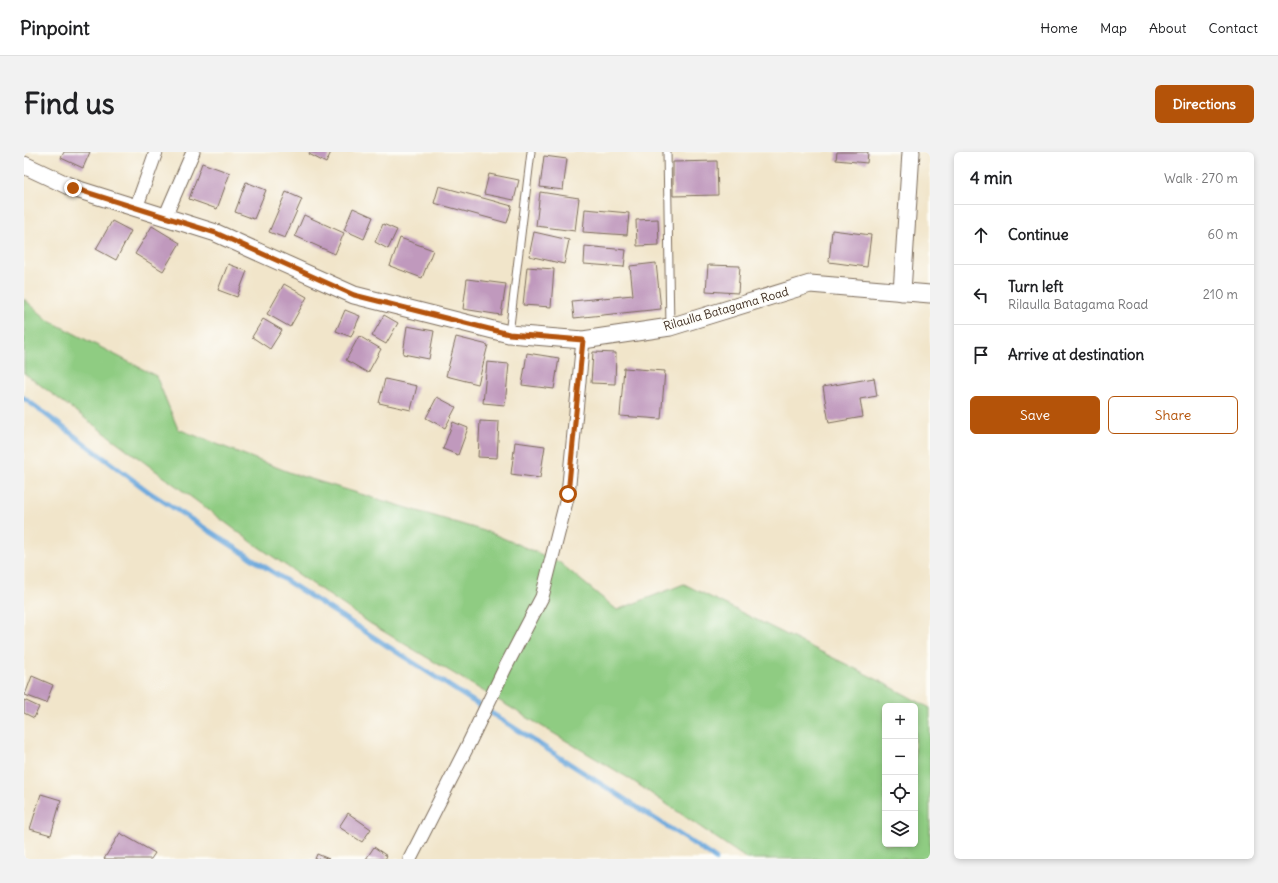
<!DOCTYPE html>
<html lang="en">
<head>
<meta charset="utf-8">
<style>
	:root { --surface:#fff; --page:#f2f2f2; --text:#202124; --muted:#757577; --line:#e0e0e0; --accent:#b45309 }
	body { margin:0; font-family:Delius,sans-serif; background:var(--page); color:var(--text) }
	.controls { position:absolute; right:12px; bottom:12px; display:grid; overflow:hidden; border-radius:6px; box-shadow:0 2px 6px #0003 }
	.controls button { width:36px; height:36px; display:grid; place-items:center; padding:0; border:0; border-bottom:1px solid var(--line); background:var(--surface); color:var(--text); font:20px sans-serif }
	.stop { position:absolute; width:12px; height:12px; margin:-9px; border:3px solid #b45309; border-radius:50%; background:#fff }
	.stop.end { background:#b45309; border-color:#fff; box-shadow:0 1px 4px #0008 }
	.list { margin:0; padding:0; list-style:none }
	h2 { display:flex; justify-content:space-between; align-items:center; height:52px; margin:0; padding:0 16px; font-size:17px }
	h2 small { font-size:13px; font-weight:400; color:var(--muted) }
	.list li { display:grid; grid-template-columns:26px 1fr auto; gap:12px; align-items:center; box-sizing:border-box; height:60px; padding:0 16px; border-top:1px solid var(--line) }
	.list b { display:block; font-size:15px; white-space:nowrap }
	.list p { margin:0; font-size:13px; white-space:nowrap; color:var(--muted) }
	.list em { font-size:13px; font-style:normal; color:var(--muted) }
	.actions { display:flex; gap:8px; padding:12px 16px }
	.actions a { flex:1; padding:9px 0; border:1px solid var(--accent); border-radius:6px; text-align:center; font-size:14px; color:var(--accent) }
	.actions .main { background:var(--accent); color:#fff }
	.icon { flex:none; width:22px; height:22px; fill:none; stroke:currentColor; stroke-width:2; stroke-linecap:round; stroke-linejoin:round }
	.map { position:relative; flex:none; width:906px; height:707px; overflow:hidden; border-radius:6px }
	header { display:flex; align-items:center; gap:24px; box-sizing:border-box; height:56px; padding:0 20px; background:var(--surface); border-bottom:1px solid var(--line) }
	header strong { font-size:19px }
	nav { display:flex; gap:22px; margin-inline-start:auto; font-size:14px }
	.intro { display:flex; align-items:center; justify-content:space-between; box-sizing:border-box; height:96px; padding:0 24px }
	h1 { margin:0; font-size:28px }
	.button { padding:10px 18px; border-radius:6px; background:var(--accent); color:#fff; font-size:14px; font-weight:700 }
	main { display:flex; gap:24px; padding:0 24px }
	aside { flex:1; background:var(--surface); border-radius:6px; box-shadow:0 2px 6px #0003 }
	.map>svg:first-child { display:block }
</style>
</head>
<body>
<header>
<strong>Pinpoint</strong>
<nav><a>Home</a><a>Map</a><a>About</a><a>Contact</a></nav>
</header>
<div class="intro"><h1>Find us</h1><a class="button">Directions</a></div>
<main>
<div class="map">
<svg width="906" height="707" viewBox="0 0 906 707">
	<rect width="100%" height="100%" fill="#fdfcf7"/>
	<filter id="ink" filterUnits="userSpaceOnUse"><feTurbulence type="fractalNoise" baseFrequency=".025" numOctaves="2"/><feDisplacementMap in="SourceGraphic" scale="8" xChannelSelector="R" yChannelSelector="G"/><feConvolveMatrix kernelMatrix="1 2 1 2 8 2 1 2 1" color-interpolation-filters="sRGB"/></filter>
	<filter id="wash" filterUnits="userSpaceOnUse"><feTurbulence type="fractalNoise" baseFrequency=".012" numOctaves="4" result="noise"/><feDisplacementMap in="SourceGraphic" scale="16" xChannelSelector="R" yChannelSelector="G"/><feGaussianBlur stdDeviation="0.9" result="paint"/><feColorMatrix in="noise" values="0 0 0 0 0 0 0 0 0 0 0 0 0 0 0 0 0 1.4 0 .05"/><feComposite in="paint" operator="in"/></filter>
	<g filter="url(#wash)">
		<rect width="100%" height="100%" fill="#f1e5ca"/>
		<!-- green -->
		<path fill="#8fcc82" stroke="#657b50" fill-rule="evenodd" d="M 0,147 L 24,168 L 132,224 L 154,277 L 270,322 L 467,381 L 535,410 L 593,458 L 660,432 L 854,528 L 906,556 L 906,707 L 723,707 L 606,627 L 347,472 L 229,391 L 0,221 ZM 861,554 L 891,554 L 891,692 L 861,692 Z"/>
		<g fill="none" stroke-linecap="round" stroke-linejoin="round">
			<!-- stream -->
			<path stroke="#6aa7dc" stroke-width="5" d="M 0,246 L 125,340 L 667,690 L 692,707"/>
		</g>
		<g id="blocks">
			<!-- building -->
			<path fill="#c099bd" d="M 40,0 L 66,0 L 59,16 L 37,6 Z
				M 286,0 L 307,0 L 302,11 L 285,2 Z
				M 813,0 L 844,0 L 843,11 L 812,8 Z
				M 520,4 L 543,7 L 539,38 L 516,35 Z
				M 693,9 L 694,43 L 649,44 L 649,10 Z
				M 178,11 L 206,21 L 193,57 L 165,47 Z
				M 465,22 L 495,28 L 490,48 L 460,42 Z
				M 222,30 L 242,38 L 230,67 L 211,60 Z
				M 415,34 L 488,54 L 483,71 L 410,51 Z
				M 262,40 L 278,47 L 261,86 L 245,80 Z
				M 516,40 L 555,46 L 551,79 L 512,74 Z
				M 329,56 L 349,65 L 340,87 L 320,78 Z
				M 561,57 L 605,61 L 603,83 L 559,80 Z
				M 280,63 L 320,81 L 311,102 L 271,84 Z
				M 634,67 L 635,93 L 613,94 L 612,68 Z
				M 88,69 L 107,79 L 92,108 L 72,97 Z
				M 359,72 L 373,78 L 364,97 L 351,90 Z
				M 128,74 L 156,91 L 139,119 L 111,102 Z
				M 808,78 L 847,83 L 843,115 L 805,110 Z
				M 510,80 L 545,88 L 540,112 L 505,104 Z
				M 376,86 L 409,98 L 398,126 L 366,114 Z
				M 561,94 L 602,98 L 600,115 L 560,112 Z
				M 632,111 L 637,157 L 550,166 L 548,149 L 609,143 L 606,114 Z
				M 204,112 L 223,119 L 213,145 L 194,138 Z
				M 684,113 L 716,114 L 714,141 L 682,139 Z
				M 503,115 L 530,117 L 527,155 L 499,153 Z
				M 443,127 L 482,132 L 477,163 L 439,157 Z
				M 260,132 L 283,145 L 266,175 L 243,162 Z
				M 321,158 L 336,164 L 327,185 L 312,179 Z
				M 360,163 L 374,171 L 362,192 L 348,184 Z
				M 239,167 L 258,178 L 246,197 L 228,185 Z
				M 383,174 L 410,179 L 405,207 L 379,202 Z
				M 335,184 L 357,197 L 344,221 L 322,208 Z
				M 432,185 L 464,193 L 454,232 L 422,224 Z
				M 569,200 L 592,201 L 591,232 L 567,231 Z
				M 503,201 L 535,206 L 530,237 L 498,233 Z
				M 463,210 L 485,212 L 481,253 L 459,251 Z
				M 600,216 L 641,219 L 637,267 L 596,264 Z
				M 850,226 L 853,244 L 836,247 L 839,265 L 805,271 L 799,235 Z
				M 361,227 L 393,234 L 387,258 L 355,251 Z
				M 413,245 L 432,255 L 421,276 L 402,266 Z
				M 456,269 L 475,270 L 473,306 L 454,305 Z
				M 429,270 L 444,276 L 434,303 L 419,297 Z
				M 491,290 L 521,294 L 516,326 L 487,322 Z
				M 8,524 L 29,533 L 22,551 L 1,543 Z
				M 0,548 L 15,555 L 10,566 L 0,561 Z
				M 17,642 L 37,648 L 27,683 L 6,677 Z
				M 324,661 L 347,677 L 338,690 L 315,675 Z
				M 96,681 L 131,701 L 127,707 L 80,707 Z
				M 350,695 L 363,704 L 361,707 L 342,707 Z
				M 293,702 L 305,707 L 291,707 Z"/>
		</g>
	</g>
	<g filter="url(#ink)">
		<use href="#blocks" fill-opacity="0" stroke="#7b6b5a" stroke-width="1"/>
		<g fill="none" stroke-linecap="round" stroke-linejoin="round">
			<!-- service casing -->
			<g stroke="#7b6b5a" stroke-width="9">
				<path id="service" d="M 643,0 L 646,175
					M 485,182 L 507,0"/>
			</g>
			<!-- minor casing -->
			<g stroke="#7b6b5a" stroke-width="15">
				<path id="minor" d="M 112,56 L 132,0
					M 141,65 L 169,0
					M 386,707 L 442,597 L 481,516 L 518,445 L 544,342 L 559,188"/>
			</g>
			<!-- tertiary casing -->
			<g stroke="#7b6b5a" stroke-width="19">
				<path id="tertiary" d="M 0,13 L 49,36 L 192,81 L 330,143 L 485,182 L 559,188 L 646,175 L 786,132 L 906,142
					M 878,140 L 887,0"/>
			</g>
			<!-- service -->
			<use href="#service" stroke="#fff" stroke-width="7"/>
			<!-- minor -->
			<use href="#minor" stroke="#fff" stroke-width="13"/>
			<!-- tertiary -->
			<use href="#tertiary" stroke="#fff" stroke-width="17"/>
		</g>
	</g>
	<g fill="none" stroke-linecap="round" stroke-linejoin="round" filter="url(#ink)">
		<!-- route -->
		<path stroke="#b45309" stroke-width="5" d="M 49,36 L 192,81 L 330,143 L 485,182 L 559,188 L 544,342"/>
	</g>
	<g text-anchor="middle" stroke-width="3.5" stroke-linejoin="round" paint-order="stroke">
		<!-- street labels -->
		<g font-size="12" fill="#3b2a1e" stroke="#fdfcf7">
			<text transform="translate(702 157) rotate(-16)" y="4">Rilaulla Batagama Road</text>
		</g>
	</g>
</svg>
<div class="controls">
<button>+</button>
<button>−</button>
<button><svg class="icon" aria-label="locate" viewBox="0 0 24 24"><circle cx="12" cy="12" r="6"/><path d="M12 2v4M12 18v4M2 12h4M18 12h4"/></svg></button>
<button><svg class="icon" aria-label="layers" viewBox="0 0 24 24"><path d="M12 4l9 5-9 5-9-5zM3 14l9 5 9-5"/></svg></button>
</div>
<div class="stop" style="left:544px;top:342px"></div>
<div class="stop end" style="left:49px;top:36px"></div>
</div>
<aside>
<h2>4 min<small>Walk · 270 m</small></h2>
<ul class="list">
<li><svg class="icon" aria-label="ahead" viewBox="0 0 24 24"><path d="M12 20V5M6 11l6-6 6 6"/></svg><div><b>Continue</b></div><em>60 m</em></li>
<li><svg class="icon" aria-label="left" viewBox="0 0 24 24"><path d="M17 20v-9H6M10 6l-5 5 5 5"/></svg><div><b>Turn left</b><p>Rilaulla Batagama Road</p></div><em>210 m</em></li>
<li><svg class="icon" aria-label="arrive" viewBox="0 0 24 24"><path d="M6 21V4h12l-3 4 3 4H6"/></svg><div><b>Arrive at destination</b></div></li>
</ul>
<div class="actions"><a class="main">Save</a><a>Share</a></div>
</aside>
</main>
</body>
</html>
